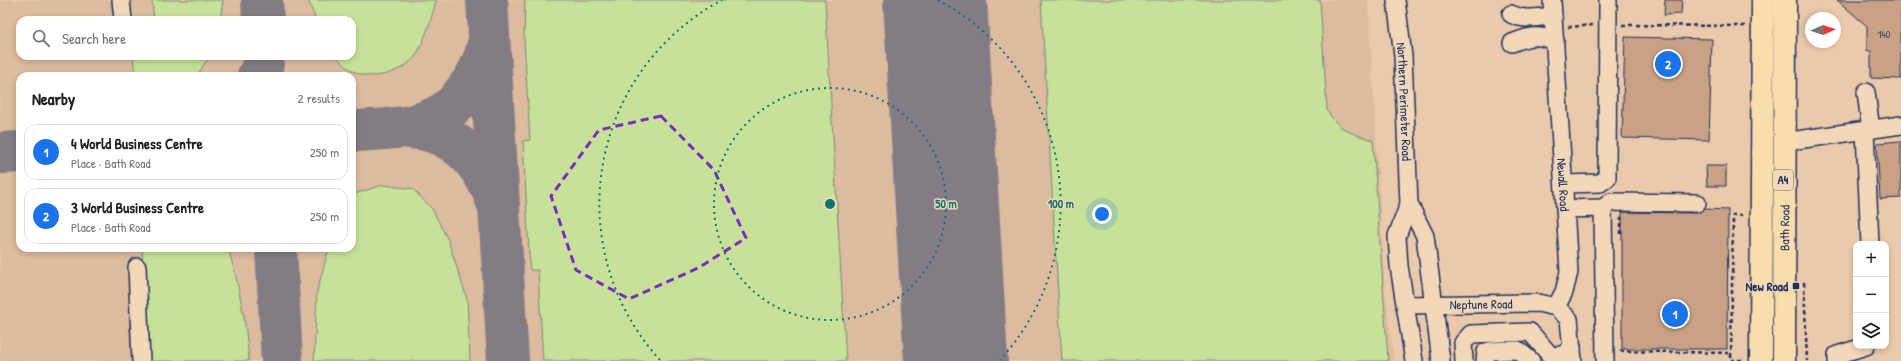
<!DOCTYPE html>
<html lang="en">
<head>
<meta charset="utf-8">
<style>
	:root { --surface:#fff; --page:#f6f6f6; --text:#222; --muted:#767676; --line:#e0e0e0; --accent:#1a73e8 }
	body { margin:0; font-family:"Patrick Hand",sans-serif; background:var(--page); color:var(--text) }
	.controls { position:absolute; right:12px; bottom:12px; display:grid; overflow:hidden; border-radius:8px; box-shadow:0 2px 6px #0003 }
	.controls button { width:36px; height:36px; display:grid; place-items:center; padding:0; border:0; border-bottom:1px solid var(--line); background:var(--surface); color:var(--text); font:20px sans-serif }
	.compass { position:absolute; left:1805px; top:12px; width:36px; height:36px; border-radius:50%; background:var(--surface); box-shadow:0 2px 6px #0003; rotate:87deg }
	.you { position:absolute; left:1102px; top:214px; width:14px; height:14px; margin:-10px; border:3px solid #fff; border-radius:50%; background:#1a73e8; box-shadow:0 0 0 6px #1a73e833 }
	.badge { display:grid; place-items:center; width:26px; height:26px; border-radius:50%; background:var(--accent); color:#fff; font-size:13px; font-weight:700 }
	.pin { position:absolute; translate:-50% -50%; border:2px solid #fff; box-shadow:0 1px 4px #0006 }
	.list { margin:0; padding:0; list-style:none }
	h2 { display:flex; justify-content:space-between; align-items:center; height:52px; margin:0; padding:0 16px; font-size:17px }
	h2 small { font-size:13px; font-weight:400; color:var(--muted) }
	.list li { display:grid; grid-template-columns:26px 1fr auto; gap:12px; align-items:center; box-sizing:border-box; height:56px; margin:0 8px 8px; padding:0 8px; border:1px solid var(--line); border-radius:12px }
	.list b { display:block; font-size:15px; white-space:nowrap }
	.list p { margin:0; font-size:13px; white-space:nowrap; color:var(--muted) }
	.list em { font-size:13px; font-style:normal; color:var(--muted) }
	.icon { flex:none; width:22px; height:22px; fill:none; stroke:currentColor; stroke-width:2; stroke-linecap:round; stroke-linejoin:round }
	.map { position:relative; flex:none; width:1901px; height:361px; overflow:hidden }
	.search { position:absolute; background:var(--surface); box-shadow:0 2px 6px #0003; left:16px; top:16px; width:340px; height:44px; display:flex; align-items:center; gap:10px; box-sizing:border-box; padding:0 14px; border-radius:12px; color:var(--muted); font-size:15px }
	.panel { position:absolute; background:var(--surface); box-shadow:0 2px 6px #0003; left:16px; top:72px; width:340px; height:180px; border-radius:12px }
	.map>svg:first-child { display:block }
</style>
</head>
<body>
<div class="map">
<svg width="1901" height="361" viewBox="0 0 1901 361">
	<rect width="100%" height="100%" fill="#ebcaab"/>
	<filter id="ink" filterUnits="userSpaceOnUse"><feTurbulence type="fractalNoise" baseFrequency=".025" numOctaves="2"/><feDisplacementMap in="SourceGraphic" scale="8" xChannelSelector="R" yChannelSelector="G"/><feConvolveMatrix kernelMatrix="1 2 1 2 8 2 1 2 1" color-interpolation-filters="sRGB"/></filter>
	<g filter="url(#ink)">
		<!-- built -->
		<path fill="#ddbb9f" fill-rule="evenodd" d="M 0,0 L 1368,0 L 1385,291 L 1394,361 L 0,361 ZM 20,20 L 352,20 L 352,56 L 20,56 ZM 20,76 L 352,76 L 352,248 L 20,248 Z"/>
		<!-- green -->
		<path fill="#c7e298" stroke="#71887b" d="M 152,0 L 223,0 L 220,20 L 154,20 Z
			M 308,0 L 436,0 C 433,14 423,47 414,58 C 402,71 378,80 360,74 C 350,71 343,64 336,56 L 352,56 L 352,20 L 316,20 Z
			M 525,0 L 825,0 L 846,361 L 543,361 L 538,270 L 530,270 L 523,141 L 530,140 L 524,39 Z
			M 1041,0 L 1320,0 L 1327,110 C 1339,131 1351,133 1373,140 L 1388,361 L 1062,361 Z
			M 133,56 L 209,56 L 197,76 L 135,76 Z
			M 383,185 L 413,189 L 432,209 L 448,240 L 467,299 L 470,361 L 314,361 L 317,291 L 329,248 L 352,248 L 352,197 L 354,194 Z
			M 142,248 L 228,248 C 239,285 246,322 249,361 L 148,361 Z"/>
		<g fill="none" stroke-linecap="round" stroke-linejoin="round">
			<!-- taxiway -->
			<path stroke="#837c84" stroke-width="42" d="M 262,0 L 263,20
				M 487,0 L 508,361
				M 258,76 L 262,68 L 264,56
				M 405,127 C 414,129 424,129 432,132 C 465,142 486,171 497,202
				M 352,131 C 387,129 427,130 454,105 C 459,101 462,95 466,90 C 478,76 484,62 488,44
				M 0,153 L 20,152
				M 276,248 L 282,361
				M 948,361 L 954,339"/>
			<!-- runway -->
			<path stroke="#837c84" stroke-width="104" d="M 935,0 L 956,361"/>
		</g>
		<!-- building -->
		<path fill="#c9a286" stroke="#1b2f5e" d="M 1665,0 L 1682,0 L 1681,14 L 1664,15 Z
			M 1837,0 L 1901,0 L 1901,79 L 1871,78 L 1871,51 L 1867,51 L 1867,26 Z
			M 1625,37 L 1712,39 L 1709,140 L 1622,138 Z
			M 1901,141 L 1901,198 L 1880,199 L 1877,143 Z
			M 1706,166 L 1726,166 L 1726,186 L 1707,186 Z
			M 1704,209 L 1728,210 L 1727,349 L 1622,349 L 1622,212 L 1697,213 Z"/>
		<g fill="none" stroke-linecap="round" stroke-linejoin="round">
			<!-- minor casing -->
			<g stroke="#1b2f5e" stroke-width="20">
				<g id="minor">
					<path d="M 121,0 L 123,20"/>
					<path id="s1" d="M 1396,0 L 1403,56 L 1409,204 L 1397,236 L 1399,266 L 1414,361"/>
					<path id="s2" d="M 1552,0 L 1569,272 L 1564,292 L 1556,307 L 1569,319 L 1573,361"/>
					<path d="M 1511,14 C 1524,21 1539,17 1553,16"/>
					<path d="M 1512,43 C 1529,36 1538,34 1555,41"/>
					<path d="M 1866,92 L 1871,130"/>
					<path d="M 1865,131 L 1870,244"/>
					<path d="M 1783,142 L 1901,125"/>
					<path d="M 1565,184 L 1600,183 L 1607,178 L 1608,0"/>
					<path d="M 1409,204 L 1425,236 L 1441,361"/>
					<path d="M 1603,208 L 1611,202 L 1697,203"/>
					<path d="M 1566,209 L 1603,208 L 1605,361"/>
					<path d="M 137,267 L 141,361"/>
					<path id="s3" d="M 1405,305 L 1538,303 L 1556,307"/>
					<path d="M 1464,361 L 1463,343 L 1471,334 L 1530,332 L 1551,356 L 1563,355 L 1572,348"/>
					<path d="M 1485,361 L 1486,352 L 1490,351 L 1518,350 L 1531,361"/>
					<path d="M 1837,361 L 1837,355 L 1866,346"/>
				</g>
			</g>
			<!-- highway casing -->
			<g stroke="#1b2f5e" stroke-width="25">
				<g id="highway">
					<path d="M 1761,361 L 1763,0"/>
					<path id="s4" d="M 1784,361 L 1785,0"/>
				</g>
			</g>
			<!-- path -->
			<path stroke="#1b2f5e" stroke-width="2.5" stroke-dasharray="4 3" stroke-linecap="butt" d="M 1622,25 L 1745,26
				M 1568,27 L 1593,25
				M 1621,234 L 1621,217
				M 1804,282 L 1807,361
				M 1620,351 L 1731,353
				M 1742,360 L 1731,360 L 1733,215 L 1743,215"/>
			<!-- minor -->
			<use href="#minor" stroke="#f3d7b9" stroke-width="17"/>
			<!-- highway -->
			<use href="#highway" stroke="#fbddab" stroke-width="22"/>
		</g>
	</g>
	<!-- marked area -->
	<path fill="none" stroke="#7b2cbf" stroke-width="3" stroke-dasharray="8 5" stroke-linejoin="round" d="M 661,116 L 714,170 L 746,238 L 698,268 L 629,299 L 576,270 L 551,196 L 599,130 Z"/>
	<!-- distance rings -->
	<g fill="none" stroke="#0f766e" stroke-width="2" stroke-dasharray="2 4">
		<circle cx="830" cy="204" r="116"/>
		<path d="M660 360A231 231 0 0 1 722 0M938 0A231 231 0 0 1 1000 360"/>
	</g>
	<!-- markers -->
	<rect fill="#1b2f5e" stroke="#f3d7b9" stroke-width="1.5" x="1792" y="282" width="8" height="8" rx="2"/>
	<g text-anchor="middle" stroke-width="3" stroke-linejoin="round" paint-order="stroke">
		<!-- number labels -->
		<g font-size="11" fill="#464c68">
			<text x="1884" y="38">140</text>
		</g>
		<!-- shield labels -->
		<rect fill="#f3d7b9" stroke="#5c6179" stroke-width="1" x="1773" y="170" width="20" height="20" rx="3"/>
		<g font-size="12" font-weight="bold" fill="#1b2f5e">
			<text x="1783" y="184">A4</text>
		</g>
		<!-- street labels -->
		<g font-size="13" fill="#1b2f5e" stroke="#f3d7b9">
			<text dy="5" stroke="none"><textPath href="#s1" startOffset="102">Northern Perimeter Road</textPath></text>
			<text dy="5" stroke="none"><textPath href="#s2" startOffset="185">Newall Road</textPath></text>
			<text dy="5" stroke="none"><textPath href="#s4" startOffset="133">Bath Road</textPath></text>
			<text dy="5" stroke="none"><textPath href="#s3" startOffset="76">Neptune Road</textPath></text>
		</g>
		<!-- poi labels -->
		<g font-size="13" font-weight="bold" fill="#1b2f5e" stroke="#f3d7b9" text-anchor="end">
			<text x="1788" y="291">New Road</text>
		</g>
	</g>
	<circle cx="830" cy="204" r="6" fill="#0f766e" stroke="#f3d7b9" stroke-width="2"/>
	<g font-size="12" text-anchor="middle" font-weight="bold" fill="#0f766e" stroke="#f3d7b9" stroke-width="3" stroke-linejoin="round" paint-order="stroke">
		<text x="946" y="208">50 m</text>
		<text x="1061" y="208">100 m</text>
	</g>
</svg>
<div class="controls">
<button>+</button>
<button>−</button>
<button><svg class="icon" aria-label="layers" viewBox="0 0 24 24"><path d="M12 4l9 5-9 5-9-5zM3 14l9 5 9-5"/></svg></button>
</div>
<svg class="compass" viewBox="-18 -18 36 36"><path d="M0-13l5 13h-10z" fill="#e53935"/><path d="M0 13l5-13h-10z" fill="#767676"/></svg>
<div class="you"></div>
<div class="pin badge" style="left:1675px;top:314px">1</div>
<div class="pin badge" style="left:1668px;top:64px">2</div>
<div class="search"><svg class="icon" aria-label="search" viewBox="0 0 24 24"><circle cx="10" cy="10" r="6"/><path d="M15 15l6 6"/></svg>Search here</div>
<section class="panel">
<h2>Nearby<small>2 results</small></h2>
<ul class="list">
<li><span class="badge">1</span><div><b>4 World Business Centre</b><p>Place · Bath Road</p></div><em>250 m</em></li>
<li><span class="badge">2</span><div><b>3 World Business Centre</b><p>Place · Bath Road</p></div><em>250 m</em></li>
</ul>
</section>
</div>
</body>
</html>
